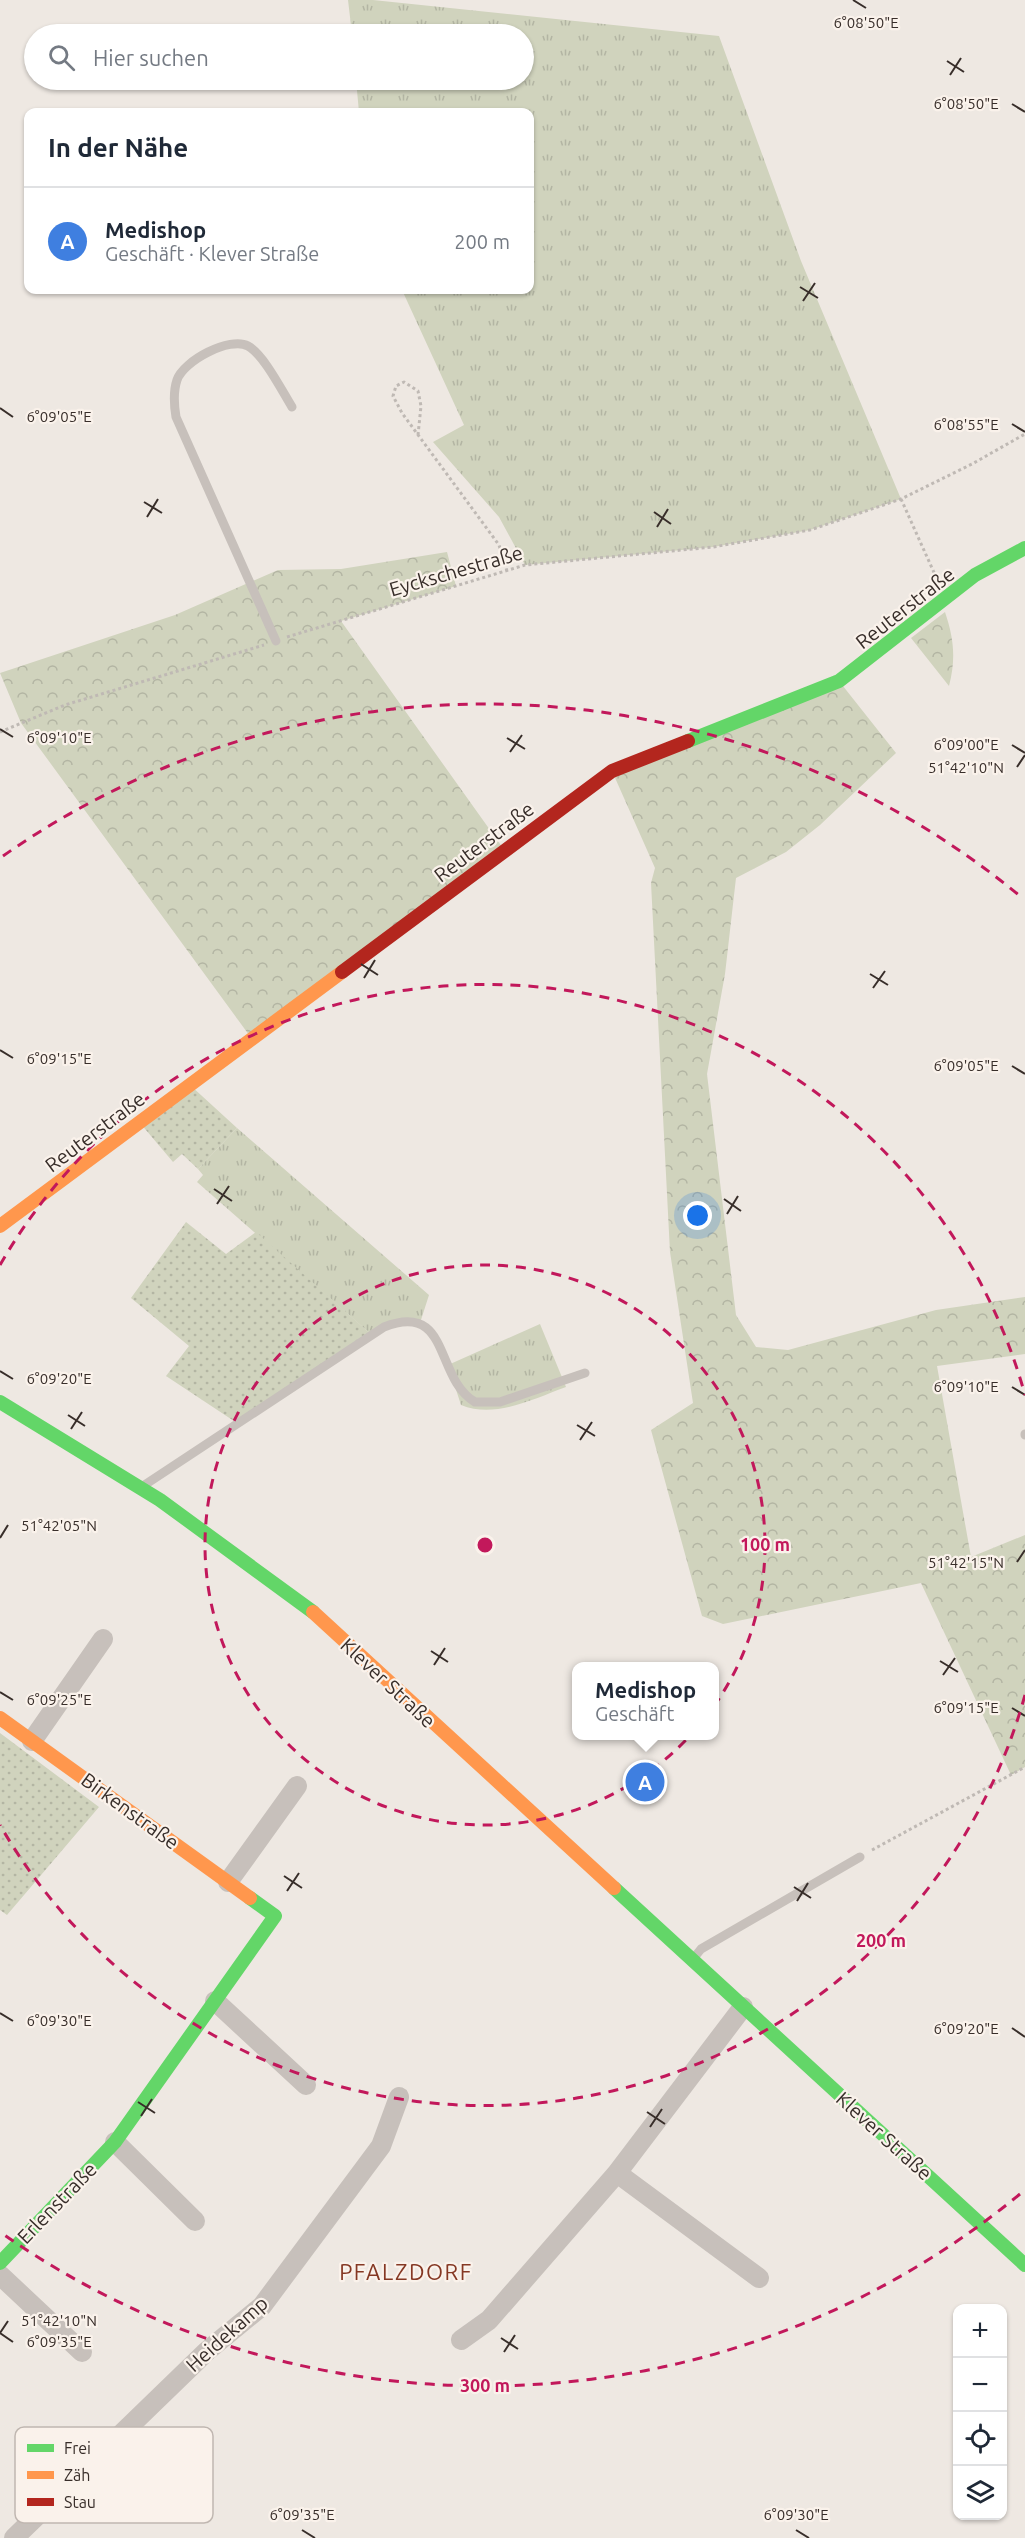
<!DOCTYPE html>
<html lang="de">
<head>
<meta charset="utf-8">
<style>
	:root { --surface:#fff; --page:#f6f6f7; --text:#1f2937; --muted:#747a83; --line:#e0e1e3; --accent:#786f6a }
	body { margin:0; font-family:Ubuntu,sans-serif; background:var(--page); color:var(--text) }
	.controls { position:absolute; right:18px; bottom:18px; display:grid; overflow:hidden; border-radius:12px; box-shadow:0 2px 4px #0004 }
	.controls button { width:54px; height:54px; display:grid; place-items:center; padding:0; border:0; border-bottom:2px solid var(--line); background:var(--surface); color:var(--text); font:30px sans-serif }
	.you { position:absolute; left:698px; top:1216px; width:21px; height:21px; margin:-15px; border:4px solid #fff; border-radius:50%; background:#1a73e8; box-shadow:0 0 0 9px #1a73e833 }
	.badge { display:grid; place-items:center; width:39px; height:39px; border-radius:50%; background:var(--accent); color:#fff; font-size:20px; font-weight:700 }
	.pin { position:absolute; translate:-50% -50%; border:3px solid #fff; box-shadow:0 2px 6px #0006 }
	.popup { position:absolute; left:572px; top:1662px; width:147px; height:78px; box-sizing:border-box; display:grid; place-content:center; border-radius:12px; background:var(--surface); filter:drop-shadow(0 2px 4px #0005); font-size:20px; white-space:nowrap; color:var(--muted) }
	.popup b { font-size:22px; color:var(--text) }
	.popup::after { content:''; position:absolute; left:50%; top:100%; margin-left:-12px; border:12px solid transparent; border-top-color:var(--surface) }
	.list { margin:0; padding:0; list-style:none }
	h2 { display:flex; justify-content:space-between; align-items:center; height:78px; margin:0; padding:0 24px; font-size:26px }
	h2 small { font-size:20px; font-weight:400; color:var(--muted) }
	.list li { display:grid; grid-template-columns:39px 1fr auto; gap:18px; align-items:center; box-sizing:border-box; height:108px; padding:0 24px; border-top:2px solid var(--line) }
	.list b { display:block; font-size:22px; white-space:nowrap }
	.list p { margin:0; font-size:20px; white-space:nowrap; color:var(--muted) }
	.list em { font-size:20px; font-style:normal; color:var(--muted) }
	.icon { flex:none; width:33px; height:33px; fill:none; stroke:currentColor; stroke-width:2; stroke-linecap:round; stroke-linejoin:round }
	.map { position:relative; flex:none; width:1025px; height:2538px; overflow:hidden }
	.search { position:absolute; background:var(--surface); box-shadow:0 2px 4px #0004; left:24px; top:24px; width:510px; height:66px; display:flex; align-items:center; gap:15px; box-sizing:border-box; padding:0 21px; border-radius:33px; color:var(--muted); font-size:22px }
	.panel { position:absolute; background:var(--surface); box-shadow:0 2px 4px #0004; left:24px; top:108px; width:510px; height:186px; border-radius:12px }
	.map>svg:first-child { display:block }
</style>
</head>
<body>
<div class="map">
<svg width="1025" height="2538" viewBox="0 0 1025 2538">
	<defs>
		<pattern id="grass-tufts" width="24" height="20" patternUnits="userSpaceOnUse" patternTransform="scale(1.5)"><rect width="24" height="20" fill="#d0d3bd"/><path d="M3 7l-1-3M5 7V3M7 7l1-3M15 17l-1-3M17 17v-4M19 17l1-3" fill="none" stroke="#b3b5a3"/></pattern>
		<pattern id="forest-crowns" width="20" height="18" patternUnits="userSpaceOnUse" patternTransform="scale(1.5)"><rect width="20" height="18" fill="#d0d3bd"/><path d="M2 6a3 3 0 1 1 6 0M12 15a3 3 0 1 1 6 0" fill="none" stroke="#b3b5a3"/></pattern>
		<pattern id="park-dots" width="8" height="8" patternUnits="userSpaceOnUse" patternTransform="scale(1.5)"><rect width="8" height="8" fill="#d0d3bd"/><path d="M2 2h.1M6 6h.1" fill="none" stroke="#b3b5a3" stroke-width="1.8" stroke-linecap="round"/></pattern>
	</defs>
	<rect width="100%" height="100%" fill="#eee8e2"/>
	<!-- grass -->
	<path fill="url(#grass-tufts)" d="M 348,0 L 373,0 L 719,36 L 801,261 L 901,499 L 810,530 L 713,547 L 525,565 L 499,517 L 433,442 L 464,425 L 402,290 L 530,290 L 530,112 L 359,112 L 356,80 L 524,80 L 524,34 L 352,34 Z
		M 237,1128 L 429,1295 L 420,1323 L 409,1320 L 373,1336 L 197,1182 L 203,1175 L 198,1169 Z
		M 540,1324 L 566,1387 C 533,1399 495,1419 461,1405 L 448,1365 Z"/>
	<!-- forest -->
	<path fill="url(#forest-crowns)" d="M 447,552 L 456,586 L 341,621 L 505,851 L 252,1039 L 21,723 L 0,673 L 175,615 L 278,570 L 341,569 Z
		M 945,612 C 954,639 956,659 949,686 L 911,638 Z
		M 839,681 L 896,753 L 820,825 L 786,852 L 736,878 L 725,974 L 707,1074 L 736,1315 L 756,1347 L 788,1350 L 936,1310 L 1025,1297 L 1025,1354 L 937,1366 L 971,1557 L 1025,1535 L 1025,1767 L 1011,1775 L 921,1583 L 723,1624 L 702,1616 L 651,1430 L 693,1403 L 670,1252 L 651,883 L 655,868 L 612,771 Z"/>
	<!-- park -->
	<path fill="url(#park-dots)" d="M 190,1085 L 237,1128 L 198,1169 L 182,1154 L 173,1162 L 140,1123 Z
		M 186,1222 L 226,1254 L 256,1232 L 373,1336 L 237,1423 L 166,1376 L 189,1346 L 131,1298 Z
		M 0,1733 L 99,1807 L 7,1915 L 0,1910 Z"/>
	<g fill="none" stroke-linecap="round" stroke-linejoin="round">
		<!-- path -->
		<path stroke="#bfb9b4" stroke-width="3" stroke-dasharray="3 3" stroke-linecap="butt" d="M 418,435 L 421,406 L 418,391 L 404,382 L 396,386 L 393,396 L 402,413 L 499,545 L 507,571
			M 901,499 L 936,577
			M 287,637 L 525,565 L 713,547 L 810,530 L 901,499 L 972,464 L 1025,434
			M 0,732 L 65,705 L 264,645
			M 872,1850 L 1025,1767"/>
		<!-- lane -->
		<path stroke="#c7c0bb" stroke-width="9" d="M 276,641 L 176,417 C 174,405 173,392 177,380 C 183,361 230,336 248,346 C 264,355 282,391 292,407
			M 1025,1434 L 1025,1435
			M 143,1486 L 384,1327 C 451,1301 434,1378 475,1402 L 500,1402 L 585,1373
			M 693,1959 L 701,1949 L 860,1857"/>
		<!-- street -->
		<path stroke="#c7c0bb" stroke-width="20" d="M 32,1741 L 103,1639
			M 228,1882 L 297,1786
			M 215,2001 L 306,2085
			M 115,2142 L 195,2221
			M 617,2173 L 759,2278
			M 0,2275 L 82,2352
			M 461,2340 L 489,2320 L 617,2173 L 743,2007
			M 14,2538 L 207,2351 L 262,2306 L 381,2146 L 399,2097"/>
		<!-- fast -->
		<path stroke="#63d668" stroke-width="14" d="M 688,741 L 839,681 L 975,575 L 1025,548
			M 0,1402 L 160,1500 L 313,1612
			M 614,1888 L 1025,2265
			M 0,2263 L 115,2142 L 275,1916 L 250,1898"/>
		<!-- slow -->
		<path stroke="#ff974d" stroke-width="14" d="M 0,1226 L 342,972
			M 313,1612 L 614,1888
			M 0,1718 L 250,1898"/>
		<!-- jam -->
		<path stroke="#b3261e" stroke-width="14" d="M 342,972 L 612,771 L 688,741"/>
	</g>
	<!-- ticks -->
	<path fill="none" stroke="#382e2a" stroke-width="2" d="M 853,0 L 866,8M 947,61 L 964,72M 950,75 L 961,58M 1012,104 L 1025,112M 800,287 L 818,298M 803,301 L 815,283M 0,408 L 13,417M 1012,424 L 1025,432M 144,502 L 162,513M 654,512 L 671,524M 147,517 L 158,499M 657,527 L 668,509M 0,729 L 13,737M 507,738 L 525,749M 1012,745 L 1025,753M 510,752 L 522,735M 1017,767 L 1025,755M 361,964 L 378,975M 870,974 L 888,985M 364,978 L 375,960M 873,988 L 885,971M 0,1050 L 13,1058M 1012,1066 L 1025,1074M 214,1189 L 232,1201M 724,1199 L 741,1211M 217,1204 L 229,1186M 727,1214 L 738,1196M 0,1371 L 13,1379M 1012,1387 L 1025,1395M 68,1415 L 85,1426M 577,1425 L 595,1436M 71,1429 L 82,1412M 580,1440 L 592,1422M 0,1538 L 8,1525M 1017,1562 L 1025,1550M 431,1651 L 448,1662M 940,1661 L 958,1672M 434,1665 L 445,1648M 943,1675 L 955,1658M 0,1692 L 13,1700M 1012,1708 L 1025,1716M 284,1876 L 302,1888M 794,1887 L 811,1898M 287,1891 L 299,1873M 797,1901 L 808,1883M 0,2013 L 13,2021M 1012,2028 L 1025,2037M 138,2102 L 155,2113M 647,2112 L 665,2124M 141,2116 L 152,2099M 650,2127 L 662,2109M 0,2333 L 13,2342M 0,2333 L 8,2321M 501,2338 L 518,2349M 504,2352 L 515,2335M 302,2530 L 315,2538M 796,2530 L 809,2538"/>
	<!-- distance rings -->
	<g fill="none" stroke="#c2185b" stroke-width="3" stroke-dasharray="10 8">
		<circle cx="485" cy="1545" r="280"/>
		<path d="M1025 1695A560 560 0 0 1 0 1825M0 1265A560 560 0 0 1 1025 1395"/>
		<path d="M1020 2194A841 841 0 0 1 3 2234M3 856A841 841 0 0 1 1020 896"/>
	</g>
	<g text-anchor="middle" stroke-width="4.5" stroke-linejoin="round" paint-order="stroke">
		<!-- street labels -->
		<g font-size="20" fill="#382e2a" stroke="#faf2eb">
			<text transform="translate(456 571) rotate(-16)" y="7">Eyckschestraße</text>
			<text transform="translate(905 608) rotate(-38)" y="7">Reuterstraße</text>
			<text transform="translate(484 842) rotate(-37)" y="7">Reuterstraße</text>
			<text transform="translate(95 1132) rotate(-37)" y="7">Reuterstraße</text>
			<text transform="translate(388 1683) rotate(43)" y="7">Klever Straße</text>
			<text transform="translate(130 1811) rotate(36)" y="7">Birkenstraße</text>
			<text transform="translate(884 2136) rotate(42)" y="7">Klever Straße</text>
			<text transform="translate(57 2203) rotate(-46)" y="7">Erlenstraße</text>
			<text transform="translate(227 2334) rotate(-42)" y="7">Heidekamp</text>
		</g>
		<!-- quarter labels -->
		<g font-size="22" letter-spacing="1.5" fill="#853824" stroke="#faf2eb">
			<text x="406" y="2280">PFALZDORF</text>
		</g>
	</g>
	<!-- legend -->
	<rect x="15" y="2427" width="198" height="96" rx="9" fill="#faf2eb" stroke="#c0b7b1" stroke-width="1.5"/>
	<rect x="27" y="2444" width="27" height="8" fill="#63d668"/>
	<rect x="27" y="2471" width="27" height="8" fill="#ff974d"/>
	<rect x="27" y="2498" width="27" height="8" fill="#b3261e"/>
	<g font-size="16" fill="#382e2a">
		<text x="64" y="2454">Frei</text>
		<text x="64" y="2481">Zäh</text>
		<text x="64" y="2508">Stau</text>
	</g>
	<g font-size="15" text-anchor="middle" fill="#382e2a" stroke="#faf2eb" stroke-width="4.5" stroke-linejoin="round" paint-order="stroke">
		<text x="866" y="28">6°08'50"E</text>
		<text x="966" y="109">6°08'50"E</text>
		<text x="59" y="422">6°09'05"E</text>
		<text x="966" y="430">6°08'55"E</text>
		<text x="59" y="743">6°09'10"E</text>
		<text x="966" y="750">6°09'00"E</text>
		<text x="966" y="773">51°42'10"N</text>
		<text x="59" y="1064">6°09'15"E</text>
		<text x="966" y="1071">6°09'05"E</text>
		<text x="59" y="1384">6°09'20"E</text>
		<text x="966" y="1392">6°09'10"E</text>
		<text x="59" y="1531">51°42'05"N</text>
		<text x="966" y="1568">51°42'15"N</text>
		<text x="59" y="1705">6°09'25"E</text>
		<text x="966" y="1713">6°09'15"E</text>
		<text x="59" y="2026">6°09'30"E</text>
		<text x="966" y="2034">6°09'20"E</text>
		<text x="59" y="2326">51°42'10"N</text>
		<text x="59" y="2347">6°09'35"E</text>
		<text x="302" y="2520">6°09'35"E</text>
		<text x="796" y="2520">6°09'30"E</text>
	</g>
	<circle cx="485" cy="1545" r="9" fill="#c2185b" stroke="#faf2eb" stroke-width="3"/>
	<g font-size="18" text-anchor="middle" font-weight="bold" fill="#c2185b" stroke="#faf2eb" stroke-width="4.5" stroke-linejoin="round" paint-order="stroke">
		<text x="765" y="1551">100 m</text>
		<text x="881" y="1947">200 m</text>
		<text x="485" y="2392">300 m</text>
	</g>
</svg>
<div class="controls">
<button>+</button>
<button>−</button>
<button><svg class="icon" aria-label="locate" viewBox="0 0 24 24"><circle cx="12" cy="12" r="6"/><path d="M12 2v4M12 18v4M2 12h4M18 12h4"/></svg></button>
<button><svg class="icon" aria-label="layers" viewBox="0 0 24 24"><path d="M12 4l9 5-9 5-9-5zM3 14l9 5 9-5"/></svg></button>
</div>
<div class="you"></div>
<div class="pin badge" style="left:645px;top:1782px;background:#3f7fe0">A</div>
<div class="popup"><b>Medishop</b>Geschäft</div>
<div class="search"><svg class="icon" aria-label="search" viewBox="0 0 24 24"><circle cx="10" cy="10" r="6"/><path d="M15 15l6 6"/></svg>Hier suchen</div>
<section class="panel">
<h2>In der Nähe<small></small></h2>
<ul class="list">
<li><span class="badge" style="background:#3f7fe0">A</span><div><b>Medishop</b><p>Geschäft · Klever Straße</p></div><em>200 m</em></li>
</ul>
</section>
</div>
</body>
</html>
